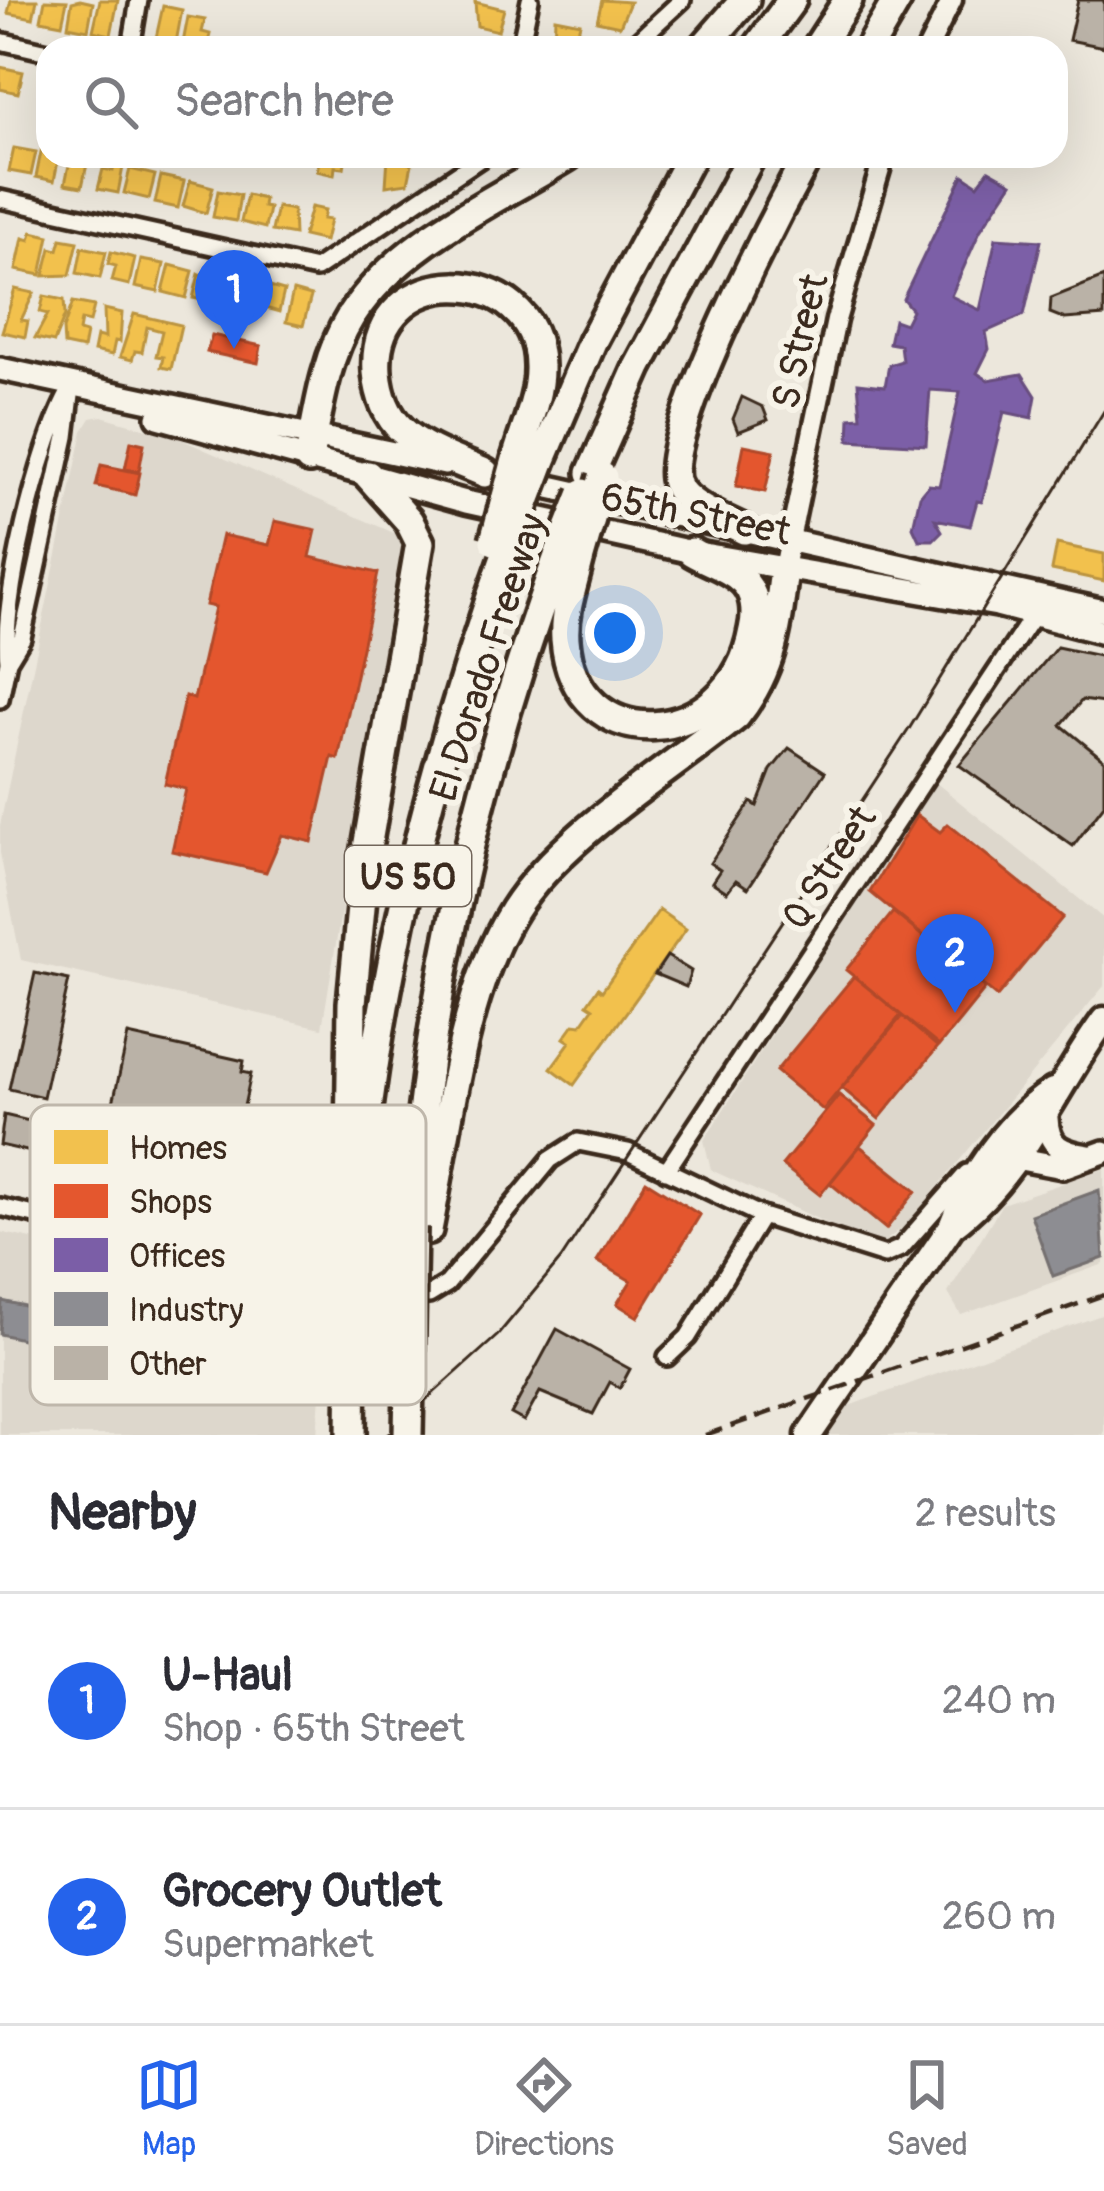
<!DOCTYPE html>
<html lang="en">
<head>
<meta charset="utf-8">
<style>
	:root { --surface:#fff; --page:#f7f7f7; --text:#2b2b33; --muted:#7c7c81; --line:#e1e1e2; --accent:#2563eb }
	body { margin:0; font-family:Pangolin,sans-serif; background:var(--page); color:var(--text) }
	.you { position:absolute; left:615px; top:633px; width:42px; height:42px; margin:-30px; border:9px solid #fff; border-radius:50%; background:#1a73e8; box-shadow:0 0 0 18px #1a73e833 }
	.badge { display:grid; place-items:center; width:78px; height:78px; border-radius:50%; background:var(--accent); color:#fff; font-size:39px; font-weight:700 }
	.pin { position:absolute; translate:-50% -99px; filter:drop-shadow(0 3px 6px #0008) }
	.pin::after { content:''; position:absolute; top:63px; width:42px; height:36px; background:inherit; clip-path:polygon(0 0,100% 0,50% 100%) }
	.list { margin:0; padding:0; list-style:none }
	h2 { display:flex; justify-content:space-between; align-items:center; height:156px; margin:0; padding:0 48px; font-size:51px }
	h2 small { font-size:39px; font-weight:400; color:var(--muted) }
	.list li { display:grid; grid-template-columns:78px 1fr auto; gap:36px; align-items:center; box-sizing:border-box; height:216px; padding:0 48px; border-top:3px solid var(--line) }
	.list b { display:block; font-size:45px; white-space:nowrap }
	.list p { margin:0; font-size:39px; white-space:nowrap; color:var(--muted) }
	.list em { font-size:39px; font-style:normal; color:var(--muted) }
	.icon { flex:none; width:66px; height:66px; fill:none; stroke:currentColor; stroke-width:2; stroke-linecap:round; stroke-linejoin:round }
	.map { position:relative; flex:none; width:1104px; height:1435px; overflow:hidden }
	.search { position:absolute; background:var(--surface); box-shadow:0 12px 48px #0002; left:36px; right:36px; top:36px; height:132px; display:flex; align-items:center; gap:30px; box-sizing:border-box; padding:0 42px; border-radius:36px; color:var(--muted); font-size:45px }
	.sheet { height:588px; background:var(--surface) }
	nav { display:flex; justify-content:space-around; align-items:center; box-sizing:border-box; height:168px; border-top:3px solid var(--line); background:var(--surface); font-size:33px; color:var(--muted) }
	nav a { display:grid; justify-items:center; gap:6px }
	nav .on { color:var(--accent) }
	.map>svg:first-child { display:block }
</style>
</head>
<body>
<div class="map">
<svg width="1104" height="1435" viewBox="0 0 1104 1435">
	<rect width="100%" height="100%" fill="#ece7dc"/>
	<filter id="ink" filterUnits="userSpaceOnUse"><feTurbulence type="fractalNoise" baseFrequency=".00833" numOctaves="2"/><feDisplacementMap in="SourceGraphic" scale="24" xChannelSelector="R" yChannelSelector="G"/><feConvolveMatrix kernelMatrix="1 2 1 2 8 2 1 2 1" color-interpolation-filters="sRGB"/></filter>
	<g filter="url(#ink)">
		<!-- built -->
		<path fill="#ddd7cc" d="M 102,416 L 178,438 L 403,537 L 322,1028 L 21,960 L 0,853 L 0,825 L 83,431 L 91,418 Z
			M 935,782 L 1104,919 L 1104,986 L 906,1225 L 884,1242 L 866,1241 L 711,1170 L 704,1140 Z
			M 1104,1169 L 1104,1264 L 961,1315 L 948,1293 L 1002,1204 Z
			M 0,1232 L 327,1305 L 317,1435 L 0,1435 Z
			M 1104,1314 L 1104,1435 L 827,1435 L 843,1408 Z"/>
		<!-- homes -->
		<path fill="#f2c14e" stroke="#bb9440" stroke-width="3" d="M 11,0 L 37,0 L 33,18 L 8,13 Z
			M 45,0 L 67,1 L 62,24 L 41,20 Z
			M 80,0 L 93,3 L 88,30 L 68,26 L 72,2 Z
			M 100,0 L 118,0 L 111,35 L 93,31 Z
			M 602,0 L 630,2 L 620,26 L 597,21 Z
			M 475,2 L 504,9 L 498,31 L 477,26 Z
			M 163,6 L 182,10 L 175,48 L 154,47 Z
			M 188,17 L 205,20 L 202,32 L 210,34 L 207,48 L 182,48 Z
			M 555,18 L 580,23 L 575,45 L 554,41 Z
			M 0,67 L 23,72 L 18,93 L 0,89 Z
			M 43,142 L 48,156 L 59,156 L 54,181 L 36,177 Z
			M 14,148 L 36,152 L 31,175 L 9,171 Z
			M 320,156 L 346,156 L 344,168 L 335,167 L 334,175 L 317,171 Z
			M 388,156 L 412,164 L 408,183 L 386,186 Z
			M 70,160 L 87,164 L 82,187 L 65,184 Z
			M 114,165 L 123,167 L 118,193 L 98,189 L 103,169 L 113,171 Z
			M 130,169 L 155,175 L 149,199 L 124,193 Z
			M 161,176 L 184,181 L 178,208 L 155,203 Z
			M 190,181 L 213,187 L 206,213 L 183,206 Z
			M 218,191 L 240,195 L 236,221 L 213,217 Z
			M 247,195 L 264,199 L 263,207 L 269,208 L 265,228 L 241,222 Z
			M 277,207 L 293,210 L 294,235 L 272,231 Z
			M 311,207 L 325,210 L 323,219 L 330,220 L 325,241 L 303,236 Z
			M 32,232 L 49,236 L 41,275 L 16,270 L 23,238 L 30,240 Z
			M 61,239 L 78,242 L 70,275 L 44,276 L 51,248 L 58,250 Z
			M 82,247 L 106,252 L 100,278 L 77,273 Z
			M 111,252 L 135,258 L 129,285 L 112,281 L 116,266 L 108,264 Z
			M 141,260 L 164,264 L 158,292 L 135,287 Z
			M 170,265 L 193,271 L 186,298 L 163,292 Z
			M 199,274 L 222,279 L 216,303 L 193,298 Z
			M 263,285 L 284,291 L 279,312 L 258,306 Z
			M 15,289 L 34,293 L 21,320 L 28,321 L 25,337 L 2,332 Z
			M 293,291 L 311,296 L 303,326 L 286,322 Z
			M 44,296 L 64,300 L 65,315 L 54,342 L 35,338 L 48,314 L 40,312 Z
			M 73,302 L 94,306 L 90,322 L 81,320 L 79,331 L 86,333 L 83,349 L 64,345 L 63,329 Z
			M 104,309 L 122,313 L 120,342 L 115,341 L 112,355 L 94,351 L 97,336 L 105,338 Z
			M 134,314 L 181,325 L 171,369 L 161,367 L 163,357 L 156,356 L 162,331 L 147,327 L 142,352 L 135,351 L 132,360 L 120,357 Z
			M 1057,544 L 1104,554 L 1104,581 L 1052,570 Z
			M 659,910 L 686,929 L 574,1085 L 551,1068 L 570,1042 L 564,1038 L 574,1024 L 581,1025 L 593,1008 L 587,1004 L 598,988 L 602,991 Z"/>
		<!-- shops -->
		<path fill="#e4572e" stroke="#b14a29" stroke-width="3" d="M 212,335 L 261,346 L 258,363 L 207,352 Z
			M 131,441 L 144,444 L 139,471 L 125,469 Z
			M 744,445 L 774,451 L 765,492 L 736,486 Z
			M 101,465 L 140,473 L 135,495 L 96,486 Z
			M 275,521 L 316,530 L 310,557 L 378,573 L 338,759 L 332,757 L 312,842 L 282,835 L 266,872 L 172,851 L 186,789 L 165,784 L 185,696 L 194,699 L 215,607 L 206,605 L 222,535 L 269,545 Z
			M 917,815 L 940,832 L 948,824 L 1063,917 L 997,997 L 870,892 Z
			M 893,912 L 986,988 L 939,1046 L 846,970 Z
			M 854,976 L 901,1015 L 823,1110 L 776,1071 Z
			M 902,1016 L 938,1047 L 879,1119 L 842,1088 Z
			M 839,1095 L 876,1125 L 820,1195 L 782,1165 Z
			M 860,1146 L 916,1191 L 886,1229 L 830,1183 Z
			M 646,1181 L 700,1215 L 638,1317 L 617,1304 L 631,1281 L 597,1261 Z"/>
		<!-- offices -->
		<path fill="#7b5ea7" stroke="#684e7e" stroke-width="3" d="M 989,170 L 1012,183 L 980,231 L 951,296 L 980,310 L 996,238 L 1041,241 L 1024,315 L 986,332 L 989,349 L 977,373 L 988,380 L 1022,374 L 1036,396 L 1032,418 L 1004,412 L 982,502 L 977,501 L 970,526 L 935,519 L 942,531 L 933,540 L 919,540 L 913,527 L 920,496 L 929,485 L 939,486 L 960,392 L 930,390 L 926,445 L 849,440 L 850,418 L 861,417 L 858,383 L 885,386 L 889,365 L 902,361 L 900,345 L 889,343 L 894,320 L 905,324 L 912,310 L 903,299 L 963,175 L 978,185 Z"/>
		<!-- industry -->
		<path fill="#8d8d92" stroke="#746f6f" stroke-width="3" d="M 1099,1190 L 1104,1258 L 1053,1276 L 1031,1215 Z
			M 2,1301 L 57,1313 L 49,1345 L 0,1334 Z"/>
		<!-- building -->
		<path fill="#bab2a7" stroke="#3b2a1e" stroke-width="3" d="M 1078,0 L 1104,0 L 1104,47 L 1069,40 Z
			M 1104,277 L 1104,316 L 1065,319 L 1050,313 L 1051,298 Z
			M 742,397 L 763,407 L 768,420 L 738,432 L 733,419 Z
			M 1057,647 L 1104,657 L 1104,703 L 1082,700 L 1061,725 L 1104,760 L 1104,805 L 1073,846 L 959,765 Z
			M 789,748 L 825,772 L 748,888 L 736,880 L 727,892 L 712,882 L 720,870 L 710,863 L 751,802 L 757,806 L 771,770 Z
			M 667,956 L 691,971 L 686,987 L 655,974 Z
			M 35,973 L 69,980 L 43,1097 L 9,1089 Z
			M 128,1035 L 244,1061 L 242,1072 L 251,1074 L 228,1180 L 219,1178 L 217,1188 L 100,1162 Z
			M 4,1115 L 38,1123 L 31,1152 L 0,1145 Z
			M 557,1329 L 630,1369 L 620,1388 L 610,1382 L 593,1414 L 540,1392 L 524,1421 L 511,1414 Z"/>
		<g fill="none" stroke-linecap="round" stroke-linejoin="round">
			<!-- minor casing -->
			<g stroke="#3b2a1e" stroke-width="24">
				<path id="minor" d="M 0,41 L 48,52
					M 131,48 L 139,0
					M 520,48 L 530,0
					M 630,48 L 682,0
					M 0,199 L 316,269 L 484,156
					M 8,661 C 0,604 39,447 68,394
					M 0,699 L 8,661 L 22,638 L 66,437 L 72,387
					M 666,1171 L 1038,608
					M 0,1207 L 321,1282 L 429,1295 L 447,1284 L 550,1160 L 578,1142 L 628,1152 L 762,1216 L 885,1255 L 901,1248 L 967,1173
					M 667,1357 L 688,1337 L 762,1216"/>
			</g>
			<!-- tertiary casing -->
			<g stroke="#3b2a1e" stroke-width="27">
				<path id="tertiary" d="M 928,48 L 952,0
					M 784,568 L 836,320 L 884,156"/>
			</g>
			<!-- secondary casing -->
			<g stroke="#3b2a1e" stroke-width="30">
				<path id="secondary" d="M 0,369 L 445,464
					M 158,417 L 466,502 L 692,552 L 997,605 L 1104,633
					M 523,481 L 1104,611
					M 1047,1118 C 1048,1147 1062,1152 1088,1156
					M 1015,1158 L 1063,1167 L 1104,1152"/>
			</g>
			<!-- primary casing -->
			<g stroke="#3b2a1e" stroke-width="33">
				<path id="primary" d="M 953,1225 C 1021,1175 1055,1087 1104,1020
					M 809,1435 L 951,1227 C 969,1178 1008,1119 1053,1091"/>
			</g>
			<!-- motorway casing -->
			<g stroke="#3b2a1e" stroke-width="36">
				<path id="motorway" d="M 703,48 L 745,0
					M 757,48 L 792,0
					M 817,48 L 848,0
					M 869,48 L 897,0
					M 309,459 C 318,412 325,357 351,316 C 399,242 495,201 568,156
					M 541,462 L 592,342 L 691,156
					M 485,473 C 458,461 424,451 402,430 C 386,415 379,395 377,372 C 369,258 538,261 539,366 C 540,396 525,428 517,456
					M 591,473 L 638,367 L 751,156
					M 744,530 C 723,519 685,506 676,483 C 659,436 780,207 808,156
					M 580,557 C 574,583 563,612 565,639 C 574,760 731,752 753,630 C 757,613 756,591 741,579 C 728,567 707,561 692,552
					M 365,1132 C 390,928 440,736 510,543
					M 349,1220 L 352,1003 L 366,854 L 420,543 L 409,521 L 368,475
					M 412,1227 C 426,993 479,770 560,551
					M 428,1230 C 448,1131 460,996 514,910 C 561,836 667,772 736,716 C 773,670 778,625 784,568
					M 351,1435 L 352,1355"/>
			</g>
			<!-- minor -->
			<use href="#minor" stroke="#f7f3e8" stroke-width="15"/>
			<!-- tertiary -->
			<use href="#tertiary" stroke="#f7f3e8" stroke-width="18"/>
			<!-- secondary -->
			<use href="#secondary" stroke="#f7f3e8" stroke-width="21"/>
			<!-- primary -->
			<use href="#primary" stroke="#f7f3e8" stroke-width="24"/>
			<!-- motorway -->
			<use href="#motorway" stroke="#f7f3e8" stroke-width="27"/>
			<!-- tram -->
			<path stroke="#3b2a1e" stroke-width="3" d="M 387,1435 L 497,1336 L 561,1259 L 909,729 L 1104,411"/>
			<!-- rail -->
			<path stroke="#3b2a1e" stroke-width="4.5" stroke-dasharray="18 9" stroke-linecap="butt" d="M 705,1435 L 1104,1295"/>
			<!-- motorway-bridge casing -->
			<g stroke="#3b2a1e" stroke-width="36" stroke-linecap="butt">
				<path id="motorway-bridge" d="M 494,541 L 517,456
					M 510,543 L 541,462
					M 560,551 L 583,493
					M 580,557 L 603,477
					M 349,1220 L 352,1355
					M 408,1435 L 412,1227"/>
			</g>
			<!-- motorway-bridge -->
			<use href="#motorway-bridge" stroke="#f7f3e8" stroke-width="27"/>
		</g>
	</g>
	<g text-anchor="middle" stroke-width="12" stroke-linejoin="round" paint-order="stroke">
		<!-- shield labels -->
		<rect fill="#f7f3e8" stroke="#73665b" stroke-width="3" x="345" y="846" width="126" height="60" rx="9"/>
		<g font-size="36" font-weight="bold" fill="#3b2a1e">
			<text x="408" y="889">US 50</text>
		</g>
		<!-- street labels -->
		<g font-size="39" fill="#3b2a1e" stroke="#f7f3e8">
			<text transform="translate(799 341) rotate(-77)" y="14">S Street</text>
			<text transform="translate(696 513) rotate(11)" y="14">65th Street</text>
			<text transform="translate(487 657) rotate(-72)" y="14">El Dorado Freeway</text>
			<text transform="translate(828 867) rotate(-57)" y="14">Q Street</text>
		</g>
	</g>
	<!-- legend -->
	<rect x="30" y="1105" width="396" height="300" rx="18" fill="#f7f3e8" stroke="#bfb7ab" stroke-width="3"/>
	<rect x="54" y="1130" width="54" height="34" fill="#f2c14e"/>
	<rect x="54" y="1184" width="54" height="34" fill="#e4572e"/>
	<rect x="54" y="1238" width="54" height="34" fill="#7b5ea7"/>
	<rect x="54" y="1292" width="54" height="34" fill="#8d8d92"/>
	<rect x="54" y="1346" width="54" height="34" fill="#bab2a7"/>
	<g font-size="33" fill="#3b2a1e">
		<text x="129" y="1159">Homes</text>
		<text x="129" y="1213">Shops</text>
		<text x="129" y="1267">Offices</text>
		<text x="129" y="1321">Industry</text>
		<text x="129" y="1375">Other</text>
	</g>
</svg>
<div class="you"></div>
<div class="pin badge" style="left:234px;top:349px">1</div>
<div class="pin badge" style="left:955px;top:1013px">2</div>
<div class="search"><svg class="icon" aria-label="search" viewBox="0 0 24 24"><circle cx="10" cy="10" r="6"/><path d="M15 15l6 6"/></svg>Search here</div>
</div>
<section class="sheet">
<h2>Nearby<small>2 results</small></h2>
<ul class="list">
<li><span class="badge">1</span><div><b>U-Haul</b><p>Shop · 65th Street</p></div><em>240 m</em></li>
<li><span class="badge">2</span><div><b>Grocery Outlet</b><p>Supermarket</p></div><em>260 m</em></li>
</ul>
</section>
<nav>
<a class="on"><svg class="icon" aria-label="map" viewBox="0 0 24 24"><path d="M3 6l6-2 6 2 6-2v14l-6 2-6-2-6 2zM9 4v14M15 6v14"/></svg>Map</a>
<a><svg class="icon" aria-label="directions" viewBox="0 0 24 24"><path d="M12 3l9 9-9 9-9-9zM9 14v-3h6M13 9l2 2-2 2"/></svg>Directions</a>
<a><svg class="icon" aria-label="saved" viewBox="0 0 24 24"><path d="M7 4h10v16l-5-4-5 4z"/></svg>Saved</a>
</nav>
</body>
</html>
